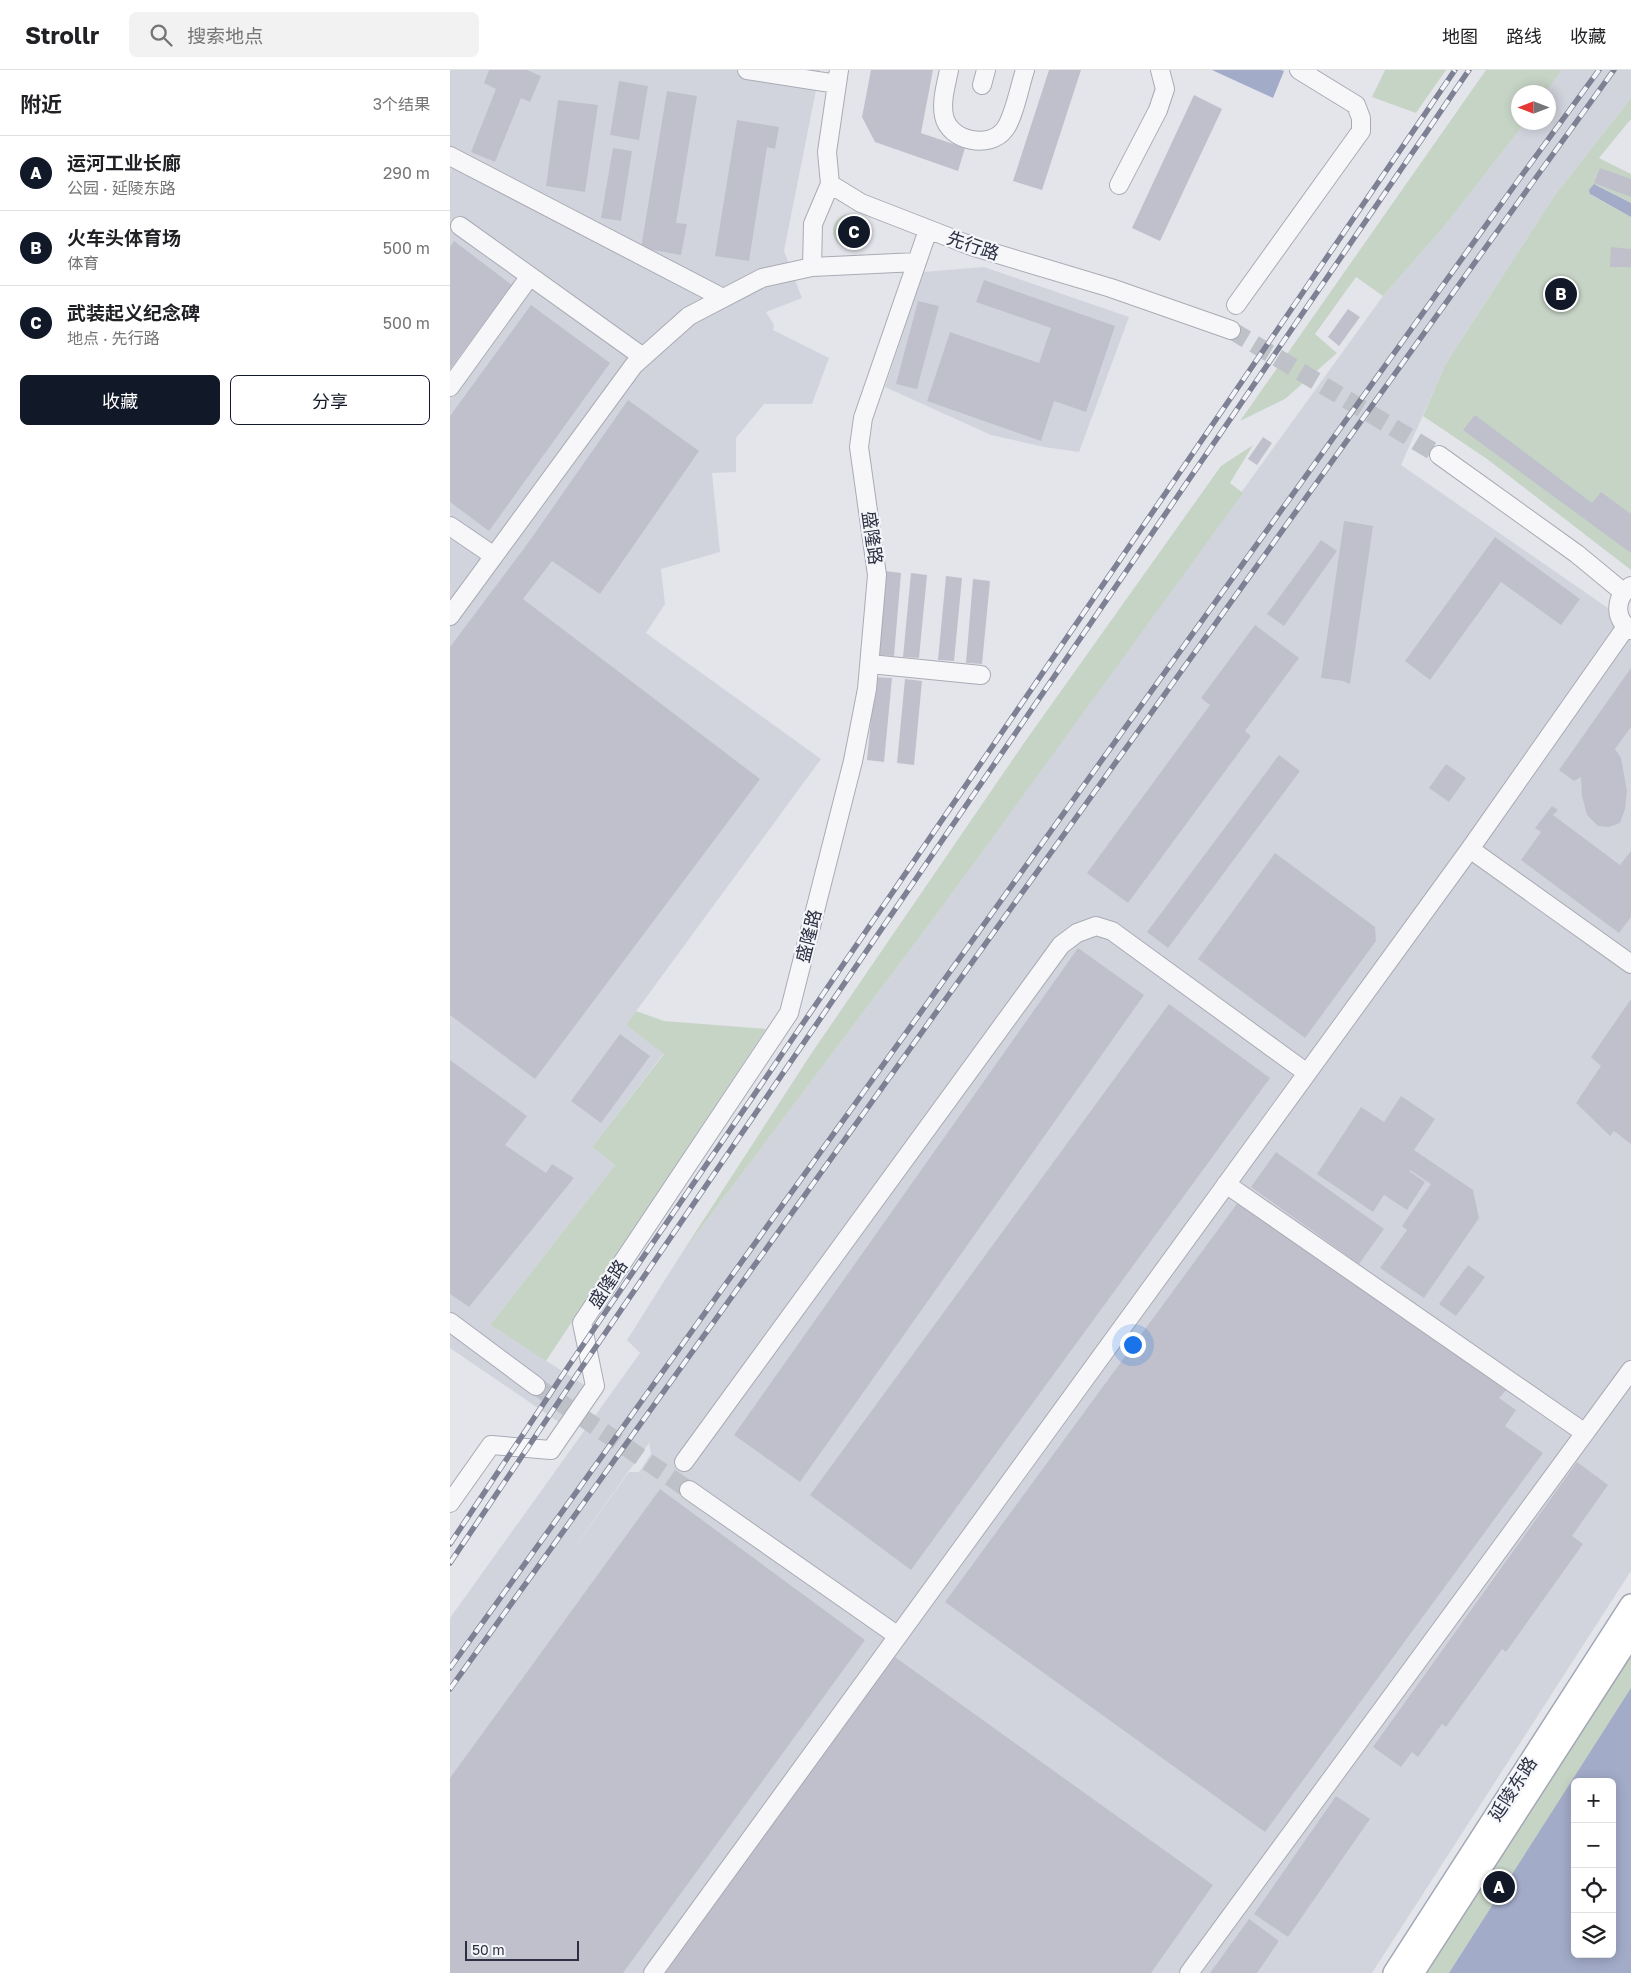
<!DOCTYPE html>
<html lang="zh">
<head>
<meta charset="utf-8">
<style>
	:root { --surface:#fff; --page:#f2f2f2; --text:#202124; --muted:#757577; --line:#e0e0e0; --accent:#111827 }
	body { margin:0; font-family:"Golos Text","Noto Sans SC",sans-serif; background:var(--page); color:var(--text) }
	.controls { position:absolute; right:15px; bottom:15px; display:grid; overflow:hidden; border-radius:8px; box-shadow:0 2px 12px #0003 }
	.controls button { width:45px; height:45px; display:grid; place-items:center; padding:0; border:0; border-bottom:1px solid var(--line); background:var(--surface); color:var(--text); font:25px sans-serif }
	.compass { position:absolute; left:1061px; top:15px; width:45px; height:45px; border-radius:50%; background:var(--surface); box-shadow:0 2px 12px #0003; rotate:270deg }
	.scale { position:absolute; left:15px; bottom:12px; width:114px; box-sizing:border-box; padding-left:5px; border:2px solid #2d2f43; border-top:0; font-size:14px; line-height:18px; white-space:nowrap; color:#2d2f43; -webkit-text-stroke:4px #f4f5f8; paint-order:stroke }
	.you { position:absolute; left:682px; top:1274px; width:18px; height:18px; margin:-12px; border:4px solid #fff; border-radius:50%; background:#1a73e8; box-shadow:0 0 0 8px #1a73e833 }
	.badge { display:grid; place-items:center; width:32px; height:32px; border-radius:50%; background:var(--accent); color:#fff; font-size:16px; font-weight:700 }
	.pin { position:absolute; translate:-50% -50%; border:2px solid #fff; box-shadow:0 1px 5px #0006 }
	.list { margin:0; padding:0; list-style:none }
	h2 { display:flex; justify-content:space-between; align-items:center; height:65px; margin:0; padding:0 20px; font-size:21px }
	h2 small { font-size:16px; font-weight:400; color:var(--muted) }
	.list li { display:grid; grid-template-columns:32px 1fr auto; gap:15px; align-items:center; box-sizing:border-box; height:75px; padding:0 20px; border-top:1px solid var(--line) }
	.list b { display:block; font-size:19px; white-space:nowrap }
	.list p { margin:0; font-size:16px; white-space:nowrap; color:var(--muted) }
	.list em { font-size:16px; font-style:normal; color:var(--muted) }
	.actions { display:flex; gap:10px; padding:15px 20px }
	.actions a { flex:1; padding:11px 0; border:1px solid var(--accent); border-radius:8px; text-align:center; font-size:18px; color:var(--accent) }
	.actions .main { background:var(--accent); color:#fff }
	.icon { flex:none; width:28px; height:28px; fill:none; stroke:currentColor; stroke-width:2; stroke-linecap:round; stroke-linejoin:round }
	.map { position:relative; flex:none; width:1181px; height:1903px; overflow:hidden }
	header { display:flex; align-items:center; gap:30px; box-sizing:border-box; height:70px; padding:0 25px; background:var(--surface); border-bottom:1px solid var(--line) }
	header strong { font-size:24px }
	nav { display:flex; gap:28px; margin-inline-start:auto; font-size:18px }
	.search { width:350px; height:45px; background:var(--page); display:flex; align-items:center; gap:12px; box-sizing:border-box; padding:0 18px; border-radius:8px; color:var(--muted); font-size:19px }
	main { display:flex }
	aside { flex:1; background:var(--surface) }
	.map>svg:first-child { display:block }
</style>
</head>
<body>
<header>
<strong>Strollr</strong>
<div class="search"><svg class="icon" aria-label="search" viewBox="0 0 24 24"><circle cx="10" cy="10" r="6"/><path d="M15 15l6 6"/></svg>搜索地点</div>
<nav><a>地图</a><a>路线</a><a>收藏</a></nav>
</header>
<main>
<aside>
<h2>附近<small>3个结果</small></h2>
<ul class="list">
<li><span class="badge">A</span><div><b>运河工业长廊</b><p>公园 · 延陵东路</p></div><em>290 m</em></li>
<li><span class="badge">B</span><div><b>火车头体育场</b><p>体育</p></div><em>500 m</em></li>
<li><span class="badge">C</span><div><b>武装起义纪念碑</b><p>地点 · 先行路</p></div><em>500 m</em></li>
</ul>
<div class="actions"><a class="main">收藏</a><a>分享</a></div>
</aside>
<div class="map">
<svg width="1181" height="1903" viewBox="0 0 1181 1903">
	<rect width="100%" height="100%" fill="#e4e5eb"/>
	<!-- built -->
	<path fill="#d2d4dd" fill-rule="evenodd" d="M 0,0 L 370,0 L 334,181 L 352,228 L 316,242 L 324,255 L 323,260 L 379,288 L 362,334 L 314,334 L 286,368 L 286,402 L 262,403 L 270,482 L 211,499 L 215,534 L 196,563 L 371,689 L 176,955 L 214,983 L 142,1077 L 165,1095 L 40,1255 L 139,1318 L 113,1355 L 0,1278 Z
		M 1112,0 L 1181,0 L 1181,28 L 1105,125 L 995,295 L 951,395 L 1181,554 L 1181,1501 L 922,1903 L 0,1903 L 0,1548 L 190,1283 L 177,1270 L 230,1186 L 481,852 L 933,226 L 993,158 L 1075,53 L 1098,52 L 1098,22 L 1096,22 ZM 199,1373 L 201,1384 L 189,1402 L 179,1402 L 105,1504 Z
		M 534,197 L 679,247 L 629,382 L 594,377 L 541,365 L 435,317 L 473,202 Z"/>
	<!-- green -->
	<path fill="#c6d4c6" d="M 935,0 L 996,0 L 966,43 L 922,27 Z
		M 1036,0 L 1112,0 L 1096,22 L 1068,22 L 1068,52 L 1075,53 L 993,158 L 933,226 L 906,207 L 865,264 L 887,283 L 835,329 L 790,351 Z
		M 1181,28 L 1181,49 L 1149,88 L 1181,104 L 1181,133 L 1147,115 L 1141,125 L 1181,147 L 1181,500 L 1037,389 L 973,346 L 995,295 L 1105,125 Z
		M383 161a17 17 0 1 1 34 0a17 17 0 1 1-34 0Z
		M 803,375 L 780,413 L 793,423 L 481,852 L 230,1186 L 361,984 L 574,673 L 771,396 Z
		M 186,941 L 214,951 L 316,959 L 96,1291 L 40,1255 L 165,1095 L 142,1077 L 214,984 L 176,955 Z
		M 1181,1585 L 1181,1642 L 1125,1712 L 1016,1903 L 969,1903 Z"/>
	<!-- water -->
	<path fill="#a2abc8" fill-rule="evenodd" d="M 762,0 L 831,0 L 834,1 L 823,28 Z
		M 1144,114 L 1181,133 L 1181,147 L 1140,124 L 1139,120 Z
		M 1181,1618 L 1181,1903 L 999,1903 ZM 1125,1712 L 1162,1712 L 1162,1884 L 1125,1884 Z"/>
	<!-- building -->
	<path fill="#bfc0cb" d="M 39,0 L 77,0 L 91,6 L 80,32 L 71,28 L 45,92 L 21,82 L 46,19 L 34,13 Z
		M 421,0 L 483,0 L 471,63 L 515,78 L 508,101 L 425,72 L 412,47 Z
		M 599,0 L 631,0 L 592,120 L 563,111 Z
		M 169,11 L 198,16 L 189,70 L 160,65 Z
		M 217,21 L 247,26 L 226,153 L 237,154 L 231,185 L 191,178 Z
		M 744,25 L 772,39 L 710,171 L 682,158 Z
		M 108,30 L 148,35 L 135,122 L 96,116 Z
		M 287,50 L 329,57 L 325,79 L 317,77 L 299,191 L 265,186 Z
		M 163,78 L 182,81 L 171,151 L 151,148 Z
		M 1150,98 L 1181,109 L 1181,127 L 1144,113 Z
		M 4,171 L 62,215 L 0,299 L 0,177 Z
		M 1161,177 L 1181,179 L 1181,197 L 1160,197 Z
		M 534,210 L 665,256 L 636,342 L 604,331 L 591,371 L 477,331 L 500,262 L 589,293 L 601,258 L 526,232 Z
		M 468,231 L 489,236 L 467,319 L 446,314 Z
		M 81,235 L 160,293 L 39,461 L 0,432 L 0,346 Z
		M 898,239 L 910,247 L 889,276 L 878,267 Z
		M 178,330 L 249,381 L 150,524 L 102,491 L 73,529 L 310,709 L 85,1009 L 0,945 L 0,577 L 78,473 Z
		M 1025,345 L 1142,433 L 1151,422 L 1181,444 L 1181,483 L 1013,360 Z
		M 813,367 L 822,373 L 807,395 L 798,389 Z
		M 894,451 L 923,456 L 900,614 L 893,611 L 871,608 Z
		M 1045,467 L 1130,529 L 1111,555 L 1051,512 L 980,610 L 955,591 Z
		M 871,470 L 887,481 L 834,556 L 817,544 Z
		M 435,501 L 451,503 L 444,586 L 427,585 Z
		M 461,503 L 477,505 L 469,588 L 453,587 Z
		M 496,506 L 512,508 L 504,591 L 488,590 Z
		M 523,509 L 540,511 L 532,594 L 516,593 Z
		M 805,555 L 849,588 L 795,661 L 801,666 L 678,833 L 637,803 L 760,635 L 751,628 Z
		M 1181,598 L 1181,657 L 1165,679 L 1171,688 L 1177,721 L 1175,739 L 1170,753 L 1159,757 L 1148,756 L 1137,745 L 1132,726 L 1131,707 L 1124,711 L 1109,700 Z
		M 425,607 L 442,608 L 434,692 L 417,690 Z
		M 455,609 L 472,611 L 464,695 L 447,693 Z
		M 829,685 L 850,701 L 718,878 L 697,862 Z
		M 996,694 L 1016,708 L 999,732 L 979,718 Z
		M 1102,736 L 1108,740 L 1103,745 L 1170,795 L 1181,781 L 1181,847 L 1169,863 L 1071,790 L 1091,762 L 1085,758 Z
		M 825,783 L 925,857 L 926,871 L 855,968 L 748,889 Z
		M 628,878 L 694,925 L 350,1412 L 284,1365 Z
		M 1181,929 L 1181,1074 L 1164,1061 L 1160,1066 L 1126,1033 L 1151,996 L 1141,987 Z
		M 719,934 L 820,1008 L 461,1500 L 360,1425 Z
		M 170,964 L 200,986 L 151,1053 L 121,1031 Z
		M 0,990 L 77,1046 L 55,1075 L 96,1103 L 102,1094 L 124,1108 L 19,1237 L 0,1224 Z
		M 951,1026 L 985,1049 L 964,1080 L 1023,1120 L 1029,1148 L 974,1228 L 930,1198 L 957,1160 L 952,1156 L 981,1114 L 960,1100 L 959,1101 L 975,1112 L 957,1140 L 934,1125 L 923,1142 L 867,1104 L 911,1037 L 934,1052 Z
		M 826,1082 L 934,1159 L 909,1194 L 801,1117 Z
		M 789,1131 L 1058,1318 L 1049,1328 L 1066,1340 L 1055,1356 L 1093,1383 L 815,1762 L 495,1532 Z
		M 1018,1195 L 1035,1207 L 1006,1246 L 989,1234 Z
		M 1127,1392 L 1158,1415 L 1122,1466 L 1133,1474 L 1056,1582 L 1052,1579 L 996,1657 L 992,1654 L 968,1687 L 962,1682 L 951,1697 L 923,1677 Z
		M 210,1419 L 415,1570 L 173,1903 L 0,1903 L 0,1708 Z
		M 438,1582 L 763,1815 L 701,1903 L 211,1903 Z
		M 886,1726 L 920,1749 L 838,1867 L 804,1844 Z
		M 799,1849 L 829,1871 L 807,1903 L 760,1903 Z"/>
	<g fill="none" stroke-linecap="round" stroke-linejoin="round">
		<!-- minor-tunnel -->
		<path stroke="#bfc1c9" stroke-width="18" stroke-dasharray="18 9" stroke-linecap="butt" d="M 781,260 L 989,385
			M 86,1316 L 239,1420"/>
		<!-- minor casing -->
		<g stroke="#a9abb5" stroke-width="20">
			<path id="minor" d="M 297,0 L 387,14
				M 499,0 C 496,15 491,31 494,46 C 499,71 540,80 555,59 C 564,47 570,15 575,0
				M 532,15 L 536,0
				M 0,86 L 273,228
				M 380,114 L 411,133 L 524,177 L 661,218 L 781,260
				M 669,115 L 708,40 L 715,19 L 710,0
				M 10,156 L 193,287
				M 362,197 L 363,154 L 380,114 L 377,82 L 389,0
				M 786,235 L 911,61 L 911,48 L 906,35 L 849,0
				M 0,317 L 80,206
				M 989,385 L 1127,484 L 1173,522
				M 0,456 L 44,486
				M 1181,516 C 1165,527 1163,549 1181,560
				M 0,546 L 184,295 L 239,246 L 312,208 L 362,197 L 467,192
				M 420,594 L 531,605
				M 1020,779 L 1181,894
				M 776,1114 L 1135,1363
				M 0,1252 L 86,1316
				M 234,1392 L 611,875 L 627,863 L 646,856 L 662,861 L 857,1003
				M 239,1420 L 448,1566
				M 0,1433 L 41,1375 L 101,1380 L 145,1316 L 132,1253 L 339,943 L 403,691 L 417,619 L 427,505 L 409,377 L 413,348 L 478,160
				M 203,1903 L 1020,779 L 1176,557
				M 739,1903 L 1181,1300"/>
		</g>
		<!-- major casing -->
		<g stroke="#a4a7b6" stroke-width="24">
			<path id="major" d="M 944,1903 L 1181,1535
				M 963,1903 L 1181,1565"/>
		</g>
		<!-- minor -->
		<use href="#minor" stroke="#f7f7f9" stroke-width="18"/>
		<!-- major -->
		<use href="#major" stroke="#fff" stroke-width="21"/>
		<!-- rail casing -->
		<g stroke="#7e8194" stroke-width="5.5">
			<path id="rail" d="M 0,1474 L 120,1294 L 1005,0
				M 0,1493 L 130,1300 L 1019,0
				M 0,1598 L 1067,112 L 1149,0
				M 0,1619 L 1077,120 L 1164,0"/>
		</g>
		<!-- rail -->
		<use href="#rail" stroke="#f4f5f8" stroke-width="4" stroke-dasharray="11" stroke-linecap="butt"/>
	</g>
	<g text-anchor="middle" stroke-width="4.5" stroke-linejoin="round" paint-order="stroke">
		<!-- street labels -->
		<g font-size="18" fill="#2d2f43" stroke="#f4f5f8">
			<text transform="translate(523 176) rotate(19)" y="6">先行路</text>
			<text transform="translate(422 468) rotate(82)" y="6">盛隆路</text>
			<text transform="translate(359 866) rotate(-76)" y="6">盛隆路</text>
			<text transform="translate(158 1214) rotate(-56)" y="6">盛隆路</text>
			<text transform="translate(1063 1719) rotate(-57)" y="6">延陵东路</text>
		</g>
	</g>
</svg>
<div class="controls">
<button>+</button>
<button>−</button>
<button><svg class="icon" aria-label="locate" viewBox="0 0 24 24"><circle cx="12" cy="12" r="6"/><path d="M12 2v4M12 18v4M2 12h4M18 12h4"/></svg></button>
<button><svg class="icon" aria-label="layers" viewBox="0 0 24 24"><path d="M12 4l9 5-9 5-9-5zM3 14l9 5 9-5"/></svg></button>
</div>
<svg class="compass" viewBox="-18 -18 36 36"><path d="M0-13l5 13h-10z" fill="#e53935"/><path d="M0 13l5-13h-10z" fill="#757577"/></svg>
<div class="scale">50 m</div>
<div class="you"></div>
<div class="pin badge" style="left:1049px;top:1817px">A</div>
<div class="pin badge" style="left:1111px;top:224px">B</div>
<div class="pin badge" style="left:404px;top:162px">C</div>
</div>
</main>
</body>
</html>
